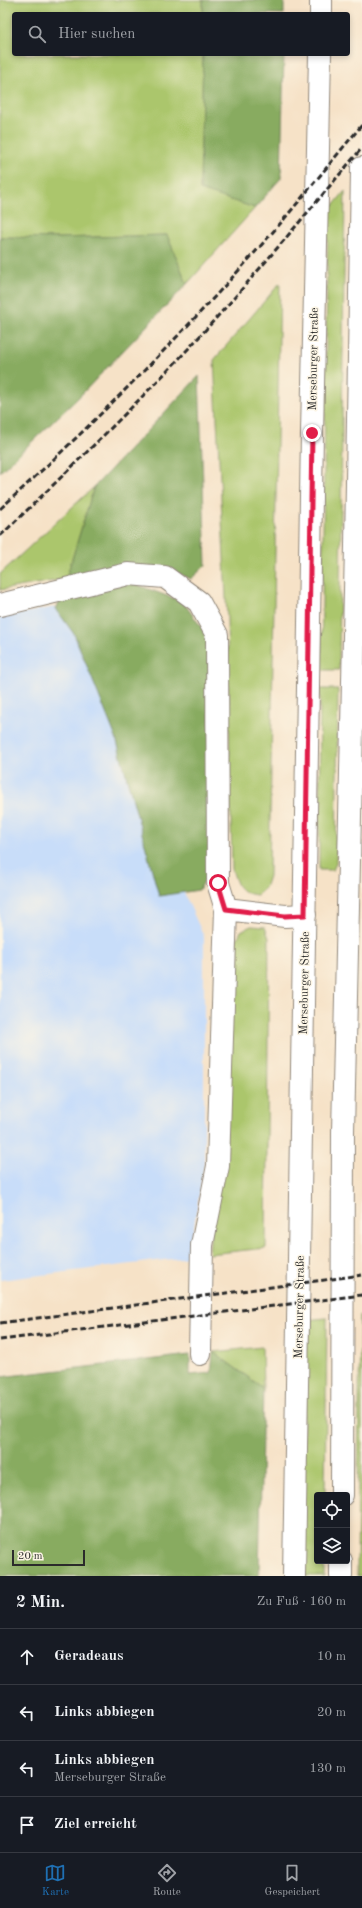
<!DOCTYPE html>
<html lang="de">
<head>
<meta charset="utf-8">
<style>
	:root { --surface:#171b24; --page:#20242c; --text:#f1f3f6; --muted:#9ea1a6; --line:#363941; --accent:#1f6fb2 }
	body { margin:0; font-family:"Old Standard TT",serif; background:var(--page); color:var(--text) }
	.controls { position:absolute; right:12px; bottom:12px; display:grid; overflow:hidden; border-radius:4px; box-shadow:0 2px 6px #0003 }
	.controls button { width:36px; height:36px; display:grid; place-items:center; padding:0; border:0; border-bottom:1px solid var(--line); background:var(--surface); color:var(--text); font:20px sans-serif }
	.scale { position:absolute; left:12px; bottom:10px; width:73px; box-sizing:border-box; padding-left:4px; border:2px solid #2b2b2b; border-top:0; font-size:11px; line-height:14px; white-space:nowrap; color:#2b2b2b; -webkit-text-stroke:3px #fcf5e5; paint-order:stroke }
	.stop { position:absolute; width:12px; height:12px; margin:-9px; border:3px solid #e11d48; border-radius:50%; background:#fff }
	.stop.end { background:#e11d48; border-color:#fff; box-shadow:0 1px 4px #0008 }
	.list { margin:0; padding:0; list-style:none }
	h2 { display:flex; justify-content:space-between; align-items:center; height:52px; margin:0; padding:0 16px; font-size:17px }
	h2 small { font-size:13px; font-weight:400; color:var(--muted) }
	.list li { display:grid; grid-template-columns:26px 1fr auto; gap:12px; align-items:center; box-sizing:border-box; height:56px; padding:0 16px; border-top:1px solid var(--line) }
	.list b { display:block; font-size:15px; white-space:nowrap }
	.list p { margin:0; font-size:13px; white-space:nowrap; color:var(--muted) }
	.list em { font-size:13px; font-style:normal; color:var(--muted) }
	.icon { flex:none; width:22px; height:22px; fill:none; stroke:currentColor; stroke-width:2; stroke-linecap:round; stroke-linejoin:round }
	.map { position:relative; flex:none; width:362px; height:1576px; overflow:hidden }
	.search { position:absolute; background:var(--surface); box-shadow:0 2px 6px #0003; left:12px; right:12px; top:12px; height:44px; display:flex; align-items:center; gap:10px; box-sizing:border-box; padding:0 14px; border-radius:4px; color:var(--muted); font-size:15px }
	.sheet { height:276px; background:var(--surface) }
	nav { display:flex; justify-content:space-around; align-items:center; box-sizing:border-box; height:56px; border-top:1px solid var(--line); background:var(--surface); font-size:11px; color:var(--muted) }
	nav a { display:grid; justify-items:center; gap:2px }
	nav .on { color:var(--accent) }
	.map>svg:first-child { display:block }
</style>
</head>
<body>
<div class="map">
<svg width="362" height="1576" viewBox="0 0 362 1576">
	<rect width="100%" height="100%" fill="#fcf5e5"/>
	<filter id="ink" filterUnits="userSpaceOnUse"><feTurbulence type="fractalNoise" baseFrequency=".025" numOctaves="2"/><feDisplacementMap in="SourceGraphic" scale="8" xChannelSelector="R" yChannelSelector="G"/><feConvolveMatrix kernelMatrix="1 2 1 2 8 2 1 2 1" color-interpolation-filters="sRGB"/></filter>
	<filter id="wash" filterUnits="userSpaceOnUse"><feTurbulence type="fractalNoise" baseFrequency=".012" numOctaves="4" result="noise"/><feDisplacementMap in="SourceGraphic" scale="16" xChannelSelector="R" yChannelSelector="G"/><feGaussianBlur stdDeviation="0.9" result="paint"/><feColorMatrix in="noise" values="0 0 0 0 0 0 0 0 0 0 0 0 0 0 0 0 0 1.4 0 .05"/><feComposite in="paint" operator="in"/></filter>
	<g filter="url(#wash)">
		<rect width="100%" height="100%" fill="#f6e2c7"/>
		<!-- built -->
		<path fill="#c8ddf9" d="M 67,605 L 176,875 L 204,937 L 204,1165 L 189,1257 L 0,1280 L 0,617 Z"/>
		<!-- green -->
		<path fill="#abc66c" stroke="#6b784c" d="M 0,0 L 203,0 L 203,14 L 14,14 L 14,54 L 203,54 L 200,189 L 255,208 L 187,284 L 167,235 L 59,238 L 0,237 Z
			M 345,191 L 339,670 L 321,670 L 328,212 Z
			M 280,283 L 269,876 L 265,888 L 257,895 C 238,893 237,885 232,869 L 227,618 L 214,360 Z
			M 94,487 L 66,579 L 0,590 L 0,574 Z
			M 320,689 L 338,689 L 336,863 L 333,870 L 319,870 Z
			M 251,926 L 265,927 L 269,938 L 266,1248 L 209,1254 L 234,945 L 241,931 Z
			M 360,1315 L 362,1315 L 362,1576 L 357,1576 Z
			M 327,1318 L 325,1495 L 317,1495 L 317,1561 L 324,1561 L 324,1576 L 302,1576 L 304,1320 Z
			M 262,1347 L 263,1388 L 213,1352 Z"/>
		<!-- forest -->
		<path fill="#88ab60" stroke="#5a6b46" d="M 203,0 L 284,0 L 284,14 L 203,14 Z
			M 203,54 L 284,54 L 281,178 L 255,208 L 200,190 Z
			M 167,235 L 187,284 L 78,398 L 0,472 L 0,237 L 59,238 Z
			M 199,376 L 206,565 L 191,579 L 169,569 L 66,579 L 94,487 Z
			M 130,582 L 183,602 L 210,639 L 209,873 L 199,890 L 159,896 L 116,738 L 74,634 L 56,609 L 61,599 Z
			M 213,1352 L 263,1388 L 259,1576 L 0,1576 L 0,1377 L 190,1355 L 190,1375 L 211,1373 Z"/>
	</g>
	<g filter="url(#ink)">
		<g fill="none" stroke-linecap="round" stroke-linejoin="round">
			<!-- minor casing -->
			<g stroke="#908679" stroke-width="24">
				<path id="minor" d="M 0,605 L 128,574 L 165,577 L 199,602 L 217,635 L 218,883 L 226,909 L 218,1166 L 202,1245 L 200,1354
					M 226,909 L 285,916 L 305,915"/>
			</g>
			<!-- major casing -->
			<g stroke="#908679" stroke-width="24">
				<path id="major" d="M 321,14 L 321,0
					M 342,1495 L 343,1132 L 356,546 L 362,168
					M 294,1576 L 312,433 L 320,54
					M 341,1576 L 341,1561"/>
			</g>
			<!-- minor -->
			<use href="#minor" stroke="#fff" stroke-width="22"/>
			<!-- major -->
			<use href="#major" stroke="#fff" stroke-width="22"/>
			<!-- rail -->
			<path stroke="#2b2b2b" stroke-width="3" stroke-dasharray="6 3" stroke-linecap="butt" d="M 0,509 C 98,420 192,325 279,225 C 307,192 334,158 362,125
				M 0,536 C 59,480 117,423 174,364 C 239,295 300,221 362,148
				M 0,1323 L 362,1275
				M 0,1340 L 362,1295"/>
		</g>
	</g>
	<g fill="none" stroke-linecap="round" stroke-linejoin="round" filter="url(#ink)">
		<!-- route -->
		<path stroke="#e11d48" stroke-width="5" d="M 218,883 L 226,909 L 285,916 L 305,915 L 312,433"/>
	</g>
	<g text-anchor="middle" stroke-width="3" stroke-linejoin="round" paint-order="stroke">
		<!-- street labels -->
		<g font-size="12" fill="#2b2b2b" stroke="#fcf5e5">
			<text transform="translate(313 359) rotate(-89)" y="4">Merseburger Straße</text>
			<text transform="translate(304 983) rotate(-89)" y="4">Merseburger Straße</text>
			<text transform="translate(299 1307) rotate(-89)" y="4">Merseburger Straße</text>
		</g>
	</g>
</svg>
<div class="controls">
<button><svg class="icon" aria-label="locate" viewBox="0 0 24 24"><circle cx="12" cy="12" r="6"/><path d="M12 2v4M12 18v4M2 12h4M18 12h4"/></svg></button>
<button><svg class="icon" aria-label="layers" viewBox="0 0 24 24"><path d="M12 4l9 5-9 5-9-5zM3 14l9 5 9-5"/></svg></button>
</div>
<div class="scale">20 m</div>
<div class="stop" style="left:218px;top:883px"></div>
<div class="stop end" style="left:312px;top:433px"></div>
<div class="search"><svg class="icon" aria-label="search" viewBox="0 0 24 24"><circle cx="10" cy="10" r="6"/><path d="M15 15l6 6"/></svg>Hier suchen</div>
</div>
<section class="sheet">
<h2>2 Min.<small>Zu Fuß · 160 m</small></h2>
<ul class="list">
<li><svg class="icon" aria-label="ahead" viewBox="0 0 24 24"><path d="M12 20V5M6 11l6-6 6 6"/></svg><div><b>Geradeaus</b></div><em>10 m</em></li>
<li><svg class="icon" aria-label="left" viewBox="0 0 24 24"><path d="M17 20v-9H6M10 6l-5 5 5 5"/></svg><div><b>Links abbiegen</b></div><em>20 m</em></li>
<li><svg class="icon" aria-label="left" viewBox="0 0 24 24"><path d="M17 20v-9H6M10 6l-5 5 5 5"/></svg><div><b>Links abbiegen</b><p>Merseburger Straße</p></div><em>130 m</em></li>
<li><svg class="icon" aria-label="arrive" viewBox="0 0 24 24"><path d="M6 21V4h12l-3 4 3 4H6"/></svg><div><b>Ziel erreicht</b></div></li>
</ul>
</section>
<nav>
<a class="on"><svg class="icon" aria-label="map" viewBox="0 0 24 24"><path d="M3 6l6-2 6 2 6-2v14l-6 2-6-2-6 2zM9 4v14M15 6v14"/></svg>Karte</a>
<a><svg class="icon" aria-label="directions" viewBox="0 0 24 24"><path d="M12 3l9 9-9 9-9-9zM9 14v-3h6M13 9l2 2-2 2"/></svg>Route</a>
<a><svg class="icon" aria-label="saved" viewBox="0 0 24 24"><path d="M7 4h10v16l-5-4-5 4z"/></svg>Gespeichert</a>
</nav>
</body>
</html>
